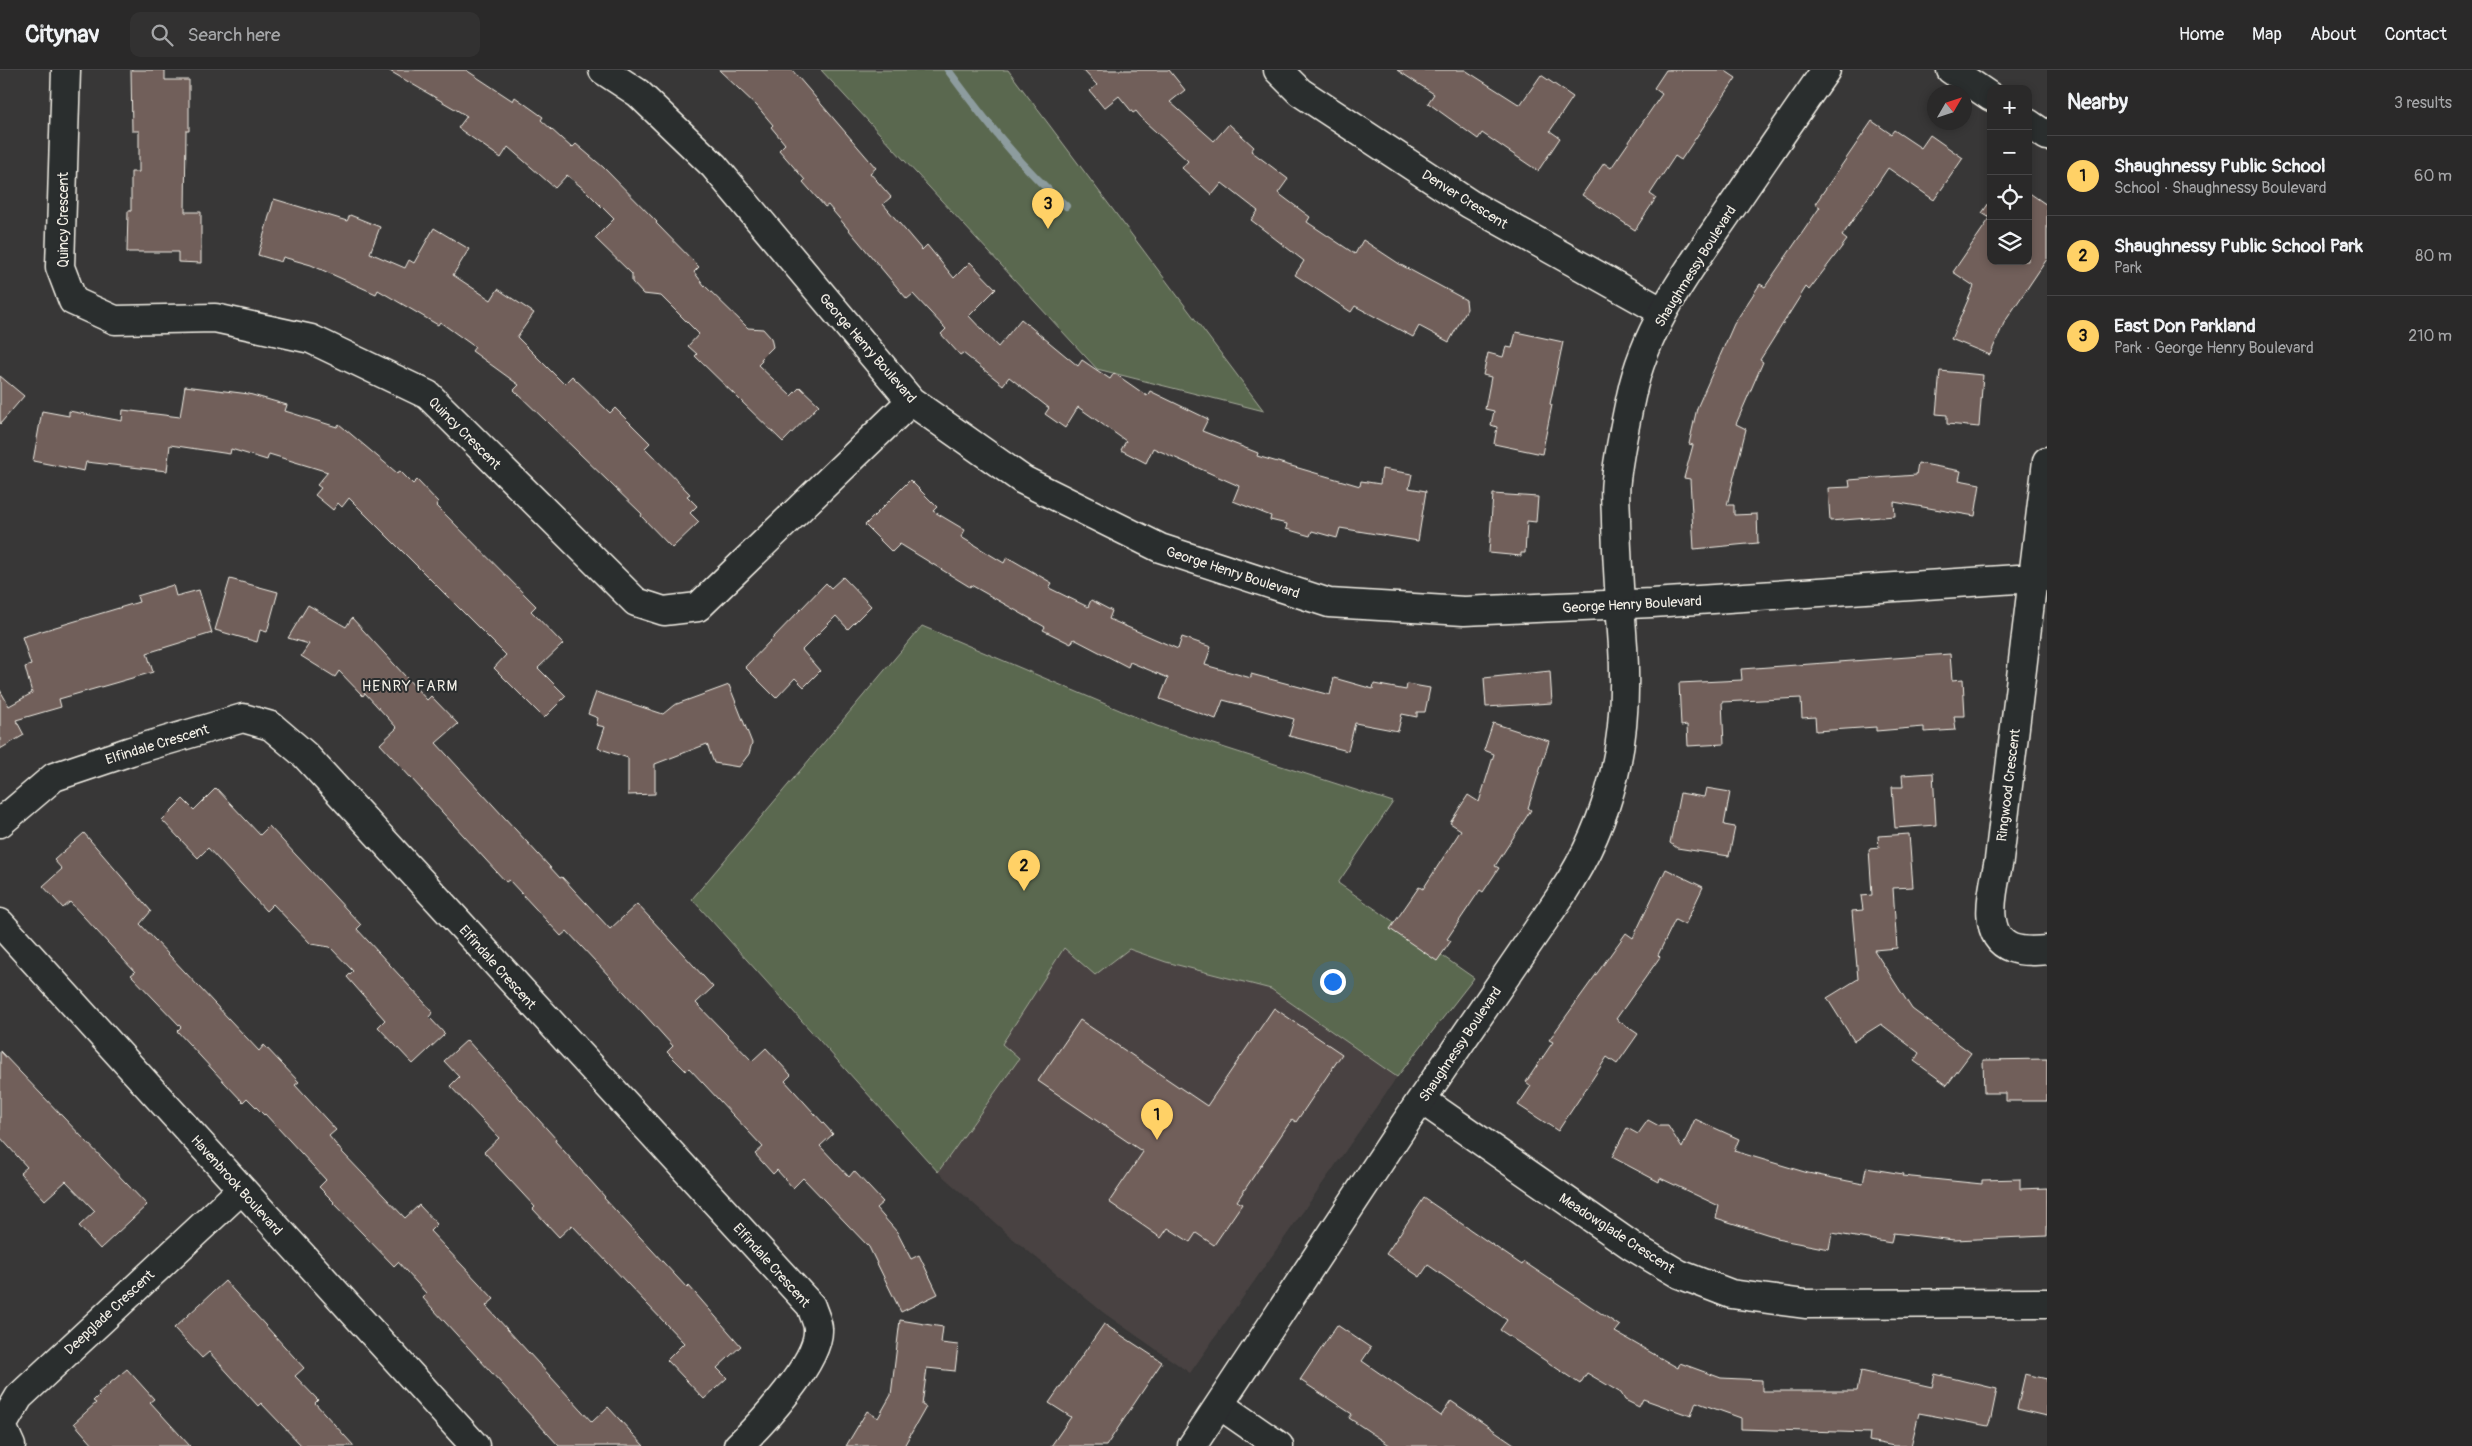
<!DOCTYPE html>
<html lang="en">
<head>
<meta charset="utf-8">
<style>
	:root { --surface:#2a2929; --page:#323131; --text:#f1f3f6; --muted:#a5a6a8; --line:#464546; --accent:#ffd166 }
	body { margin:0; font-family:Pangolin,sans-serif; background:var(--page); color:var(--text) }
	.controls { position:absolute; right:15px; top:15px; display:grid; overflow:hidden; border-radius:10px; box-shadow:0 2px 8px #0003 }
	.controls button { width:45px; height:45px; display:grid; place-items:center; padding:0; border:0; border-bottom:1px solid var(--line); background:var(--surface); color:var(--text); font:25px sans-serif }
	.compass { position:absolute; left:1927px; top:15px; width:45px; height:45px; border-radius:50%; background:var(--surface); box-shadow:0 2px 8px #0003; rotate:51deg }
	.you { position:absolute; left:1332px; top:911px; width:18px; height:18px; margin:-12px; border:4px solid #fff; border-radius:50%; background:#1a73e8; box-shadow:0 0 0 8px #1a73e833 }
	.badge { display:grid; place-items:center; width:32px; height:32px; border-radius:50%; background:var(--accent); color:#111; font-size:16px; font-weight:700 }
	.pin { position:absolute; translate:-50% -41px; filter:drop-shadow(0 1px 2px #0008) }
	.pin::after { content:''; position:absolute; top:26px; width:18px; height:15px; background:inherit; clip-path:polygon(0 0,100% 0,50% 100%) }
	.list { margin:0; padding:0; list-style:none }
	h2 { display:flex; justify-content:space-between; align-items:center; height:65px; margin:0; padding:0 20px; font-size:21px }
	h2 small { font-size:16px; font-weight:400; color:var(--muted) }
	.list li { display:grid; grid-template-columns:32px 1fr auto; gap:15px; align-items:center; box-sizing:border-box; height:80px; padding:0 20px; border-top:1px solid var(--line) }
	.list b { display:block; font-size:19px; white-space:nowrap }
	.list p { margin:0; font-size:16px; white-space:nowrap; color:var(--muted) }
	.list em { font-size:16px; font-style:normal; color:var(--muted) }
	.icon { flex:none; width:28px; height:28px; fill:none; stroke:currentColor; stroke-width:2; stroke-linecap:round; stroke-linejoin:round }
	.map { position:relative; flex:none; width:2047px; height:1376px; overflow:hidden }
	header { display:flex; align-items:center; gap:30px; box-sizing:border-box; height:70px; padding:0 25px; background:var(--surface); border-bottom:1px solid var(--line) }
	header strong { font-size:24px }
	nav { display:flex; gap:28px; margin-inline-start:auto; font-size:18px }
	.search { width:350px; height:45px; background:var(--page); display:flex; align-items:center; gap:12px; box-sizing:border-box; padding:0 18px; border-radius:10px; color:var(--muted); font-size:19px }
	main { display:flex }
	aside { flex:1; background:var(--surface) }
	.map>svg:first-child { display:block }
</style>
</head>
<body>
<header>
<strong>Citynav</strong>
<div class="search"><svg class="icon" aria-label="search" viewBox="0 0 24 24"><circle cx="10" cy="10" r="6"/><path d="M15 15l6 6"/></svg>Search here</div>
<nav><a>Home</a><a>Map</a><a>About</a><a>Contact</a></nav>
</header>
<main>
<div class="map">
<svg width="2047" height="1376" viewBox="0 0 2047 1376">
	<rect width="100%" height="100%" fill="#383737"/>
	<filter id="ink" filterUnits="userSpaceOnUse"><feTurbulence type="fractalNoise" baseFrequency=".02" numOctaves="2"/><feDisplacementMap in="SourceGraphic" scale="10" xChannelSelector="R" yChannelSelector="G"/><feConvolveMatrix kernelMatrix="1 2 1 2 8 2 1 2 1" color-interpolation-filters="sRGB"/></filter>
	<g filter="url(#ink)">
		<!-- built -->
		<path fill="#494342" d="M 1064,877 L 1128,879 L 1271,919 L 1397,1007 L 1190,1303 L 1104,1243 L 1011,1167 L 938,1102 L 1019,989 L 1001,974 Z"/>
		<!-- green -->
		<path fill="#5a6850" stroke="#a7ac9c" d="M 821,0 L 1008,0 L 1264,341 L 1097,299 Z
			M 922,556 L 1157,656 L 1393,732 L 1338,813 L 1474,908 L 1397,1007 L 1271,919 L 1166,892 L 1129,879 L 1095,905 L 1064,878 L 1002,974 L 1019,989 L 938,1102 L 692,829 Z"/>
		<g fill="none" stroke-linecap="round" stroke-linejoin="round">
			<!-- stream -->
			<path stroke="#8d9c9e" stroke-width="8" d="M 948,0 C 984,49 1020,96 1066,136"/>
		</g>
		<!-- building -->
		<path fill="#715e5a" stroke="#f4f1e8" d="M 131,0 L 165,0 L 165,10 L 189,10 L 189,61 L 186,61 L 185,142 L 201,142 L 201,193 L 178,192 L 178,182 L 127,182 L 128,141 L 131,141 L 131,102 L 139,102 L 139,61 L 132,61 Z
			M 388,0 L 466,0 L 513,31 L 515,27 L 543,47 L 541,50 L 572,78 L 576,74 L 603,97 L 657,152 L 656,153 L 699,197 L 694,202 L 704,215 L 748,258 L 763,259 L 771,268 L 773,277 L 761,289 L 762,291 L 758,295 L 791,326 L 800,317 L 819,335 L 783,372 L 695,286 L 697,284 L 688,276 L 699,264 L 661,226 L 643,224 L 632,212 L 632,204 L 595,168 L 614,149 L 586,121 L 567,105 L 555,118 L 508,77 L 501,88 L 458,58 L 467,46 Z
			M 719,0 L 792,0 L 876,98 L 870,103 L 891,127 L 883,134 L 922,180 L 927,175 L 954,208 L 970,192 L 996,219 L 969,246 L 998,277 L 1021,249 L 1078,296 L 1082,290 L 1110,309 L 1114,303 L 1147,326 L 1150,321 L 1208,349 L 1202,361 L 1258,383 L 1257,386 L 1360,416 L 1361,411 L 1380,414 L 1382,399 L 1412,404 L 1409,418 L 1426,421 L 1418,471 L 1340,458 L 1337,468 L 1312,461 L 1310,466 L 1286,459 L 1287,454 L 1270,450 L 1271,446 L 1233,431 L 1239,416 L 1153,378 L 1146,393 L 1121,380 L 1126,371 L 1078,337 L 1065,358 L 1045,344 L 1049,338 L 1009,307 L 1003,315 L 963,283 L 960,285 L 941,264 L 946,259 L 913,224 L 907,229 L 828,135 L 825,137 L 803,112 L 805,110 L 779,80 L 785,74 L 771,57 L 773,55 L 757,36 Z
			M 1083,0 L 1169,0 L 1185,20 L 1170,32 L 1214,71 L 1229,54 L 1254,77 L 1251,81 L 1288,109 L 1278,123 L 1310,147 L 1307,152 L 1355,184 L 1363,170 L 1401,195 L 1466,230 L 1467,239 L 1449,272 L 1419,256 L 1413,267 L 1355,236 L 1351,242 L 1295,205 L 1304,191 L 1251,150 L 1258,141 L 1222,113 L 1212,125 L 1182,98 L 1188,91 L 1145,52 L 1136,41 L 1133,43 L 1119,26 L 1104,38 L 1090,21 L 1097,15 Z
			M 1397,0 L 1465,0 L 1520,35 L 1541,5 L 1573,27 L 1550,61 L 1560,68 L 1538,101 L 1482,63 L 1478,69 L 1428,33 L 1434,24 Z
			M 1666,0 L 1724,0 L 1736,8 L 1681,90 L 1675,86 L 1650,124 L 1656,128 L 1635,160 L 1582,125 L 1604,93 L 1611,98 L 1662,24 L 1654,18 Z
			M 1872,51 L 1891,64 L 1894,60 L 1921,78 L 1930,65 L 1963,88 L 1934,130 L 1888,98 L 1842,166 L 1847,170 L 1809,220 L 1806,217 L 1760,290 L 1763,292 L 1736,354 L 1746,359 L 1727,435 L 1734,435 L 1734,445 L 1757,444 L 1758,473 L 1694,479 L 1690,409 L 1684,408 L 1693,375 L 1689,374 L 1697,338 L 1734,254 L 1760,214 L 1765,217 L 1820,137 L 1815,134 Z
			M 2028,122 L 2047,135 L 2047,189 L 2004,253 L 1990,285 L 1951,269 L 1974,216 L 1953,202 L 1990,148 L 1982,143 L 1991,130 L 1991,191 L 2028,191 Z
			M 274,129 L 347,151 L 350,145 L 380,157 L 370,183 L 405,198 L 409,190 L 414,193 L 434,158 L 469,179 L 453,205 L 491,230 L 498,219 L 534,243 L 517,267 L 564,314 L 572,306 L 610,343 L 615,338 L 650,373 L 645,378 L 690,424 L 687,426 L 697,436 L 690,443 L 699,452 L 672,478 L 641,446 L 642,444 L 514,320 L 519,315 L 472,281 L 475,277 L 440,252 L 438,255 L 378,220 L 376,224 L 311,195 L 283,187 L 281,192 L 258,185 Z
			M 1516,262 L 1563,272 L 1550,334 L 1552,335 L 1542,384 L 1494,374 L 1497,357 L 1491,355 L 1494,341 L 1485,339 L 1491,307 L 1483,305 L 1488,283 L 1503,287 L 1506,277 L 1512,278 Z
			M 1940,301 L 1983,305 L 1979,357 L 1947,354 L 1947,345 L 1936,344 Z
			M 0,306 L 24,326 L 0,354 Z
			M 185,316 L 249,324 L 287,335 L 285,341 L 337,357 L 339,354 L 397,403 L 400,401 L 413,414 L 417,410 L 438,432 L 436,435 L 536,536 L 531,541 L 563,574 L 538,598 L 566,626 L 544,648 L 494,598 L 506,585 L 349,428 L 342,437 L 338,433 L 333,440 L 315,425 L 321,418 L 317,415 L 328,402 L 269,384 L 267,390 L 231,379 L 230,384 L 170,375 L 167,401 L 86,392 L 84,401 L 33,391 L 42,341 L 69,346 L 69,341 L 122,351 L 123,340 L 180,347 Z
			M 1918,393 L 1961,401 L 1959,410 L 1980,414 L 1975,446 L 1894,432 L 1895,446 L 1830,451 L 1828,418 L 1850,417 L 1849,410 L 1916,405 Z
			M 910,410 L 937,437 L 933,441 L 965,460 L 961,467 L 1004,493 L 1007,487 L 1052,513 L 1049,518 L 1088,537 L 1091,530 L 1112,541 L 1109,549 L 1178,579 L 1182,567 L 1211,577 L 1205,595 L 1251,608 L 1251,604 L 1330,625 L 1334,608 L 1373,619 L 1374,614 L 1406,620 L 1407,614 L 1430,618 L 1425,642 L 1417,642 L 1417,647 L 1402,644 L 1398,661 L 1355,653 L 1348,681 L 1289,666 L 1294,649 L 1223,630 L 1216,649 L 1160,629 L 1168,608 L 1130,592 L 1128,597 L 1074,569 L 1071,574 L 1043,560 L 1045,557 L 971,515 L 970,517 L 900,474 L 892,482 L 865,455 Z
			M 1493,424 L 1538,427 L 1536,452 L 1527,451 L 1525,483 L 1521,483 L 1521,486 L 1489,483 Z
			M 843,507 L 871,536 L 848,559 L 836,546 L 802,580 L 820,601 L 804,617 L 795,608 L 776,628 L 745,597 L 826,513 L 831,518 Z
			M 230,509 L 278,522 L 267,562 L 260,560 L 257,572 L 215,560 Z
			M 173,515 L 176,526 L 199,520 L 212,563 L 147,583 L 153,602 L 59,629 L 61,637 L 16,650 L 24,665 L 0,679 L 0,620 L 9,636 L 32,623 L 25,597 L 31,595 L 22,567 L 139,532 L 137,526 Z
			M 308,535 L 346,557 L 352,548 L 427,630 L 431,626 L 458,654 L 436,673 L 560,808 L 562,807 L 610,859 L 637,834 L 664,863 L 713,917 L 696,933 L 752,991 L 766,978 L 791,1005 L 785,1011 L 833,1064 L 820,1076 L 849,1107 L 854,1101 L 883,1132 L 876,1138 L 897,1162 L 911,1189 L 919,1185 L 938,1224 L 901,1242 L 869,1177 L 803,1108 L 793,1118 L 777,1100 L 773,1104 L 755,1084 L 763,1077 L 689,998 L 686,1001 L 667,982 L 673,976 L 625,923 L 567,861 L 561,866 L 509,810 L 506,812 L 380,674 L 397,658 L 365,623 L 363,626 L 339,601 L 335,607 L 301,586 L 309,574 L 288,568 Z
			M 1950,584 L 1952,610 L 1963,609 L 1965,646 L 1954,646 L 1956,660 L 1924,662 L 1924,657 L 1876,661 L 1876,657 L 1816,661 L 1815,647 L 1802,648 L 1801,628 L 1722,632 L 1724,674 L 1688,676 L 1687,655 L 1681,656 L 1679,613 L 1742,610 L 1741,599 Z
			M 1550,601 L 1552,633 L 1486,637 L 1484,608 Z
			M 729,615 L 752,673 L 749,684 L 739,697 L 714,693 L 707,674 L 655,694 L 655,724 L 628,725 L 628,688 L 598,678 L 605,657 L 596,655 L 598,648 L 588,644 L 596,622 L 663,644 L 674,635 Z
			M 1493,653 L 1549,671 L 1528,738 L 1531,740 L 1495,796 L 1499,798 L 1483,822 L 1480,820 L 1447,869 L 1451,871 L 1437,891 L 1390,859 L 1419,817 L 1423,819 L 1461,760 L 1450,753 L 1468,725 L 1479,732 L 1494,684 L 1484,680 Z
			M 1933,703 L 1936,755 L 1895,758 L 1892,717 L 1903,717 L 1902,705 Z
			M 216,718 L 260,765 L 269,756 L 361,855 L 357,859 L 433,942 L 429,947 L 445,964 L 413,994 L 378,957 L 385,950 L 347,907 L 353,901 L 330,877 L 311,874 L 273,834 L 266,841 L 208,778 L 198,788 L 162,750 L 183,729 L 194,740 Z
			M 1706,718 L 1730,722 L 1724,755 L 1735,757 L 1729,786 L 1677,778 L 1670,773 L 1680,723 L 1704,727 Z
			M 84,763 L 151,841 L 140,854 L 259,981 L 264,975 L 299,1012 L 295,1015 L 336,1060 L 329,1066 L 343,1083 L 405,1148 L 419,1135 L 437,1154 L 430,1161 L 494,1229 L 486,1236 L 592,1352 L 608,1337 L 644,1376 L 559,1376 L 422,1227 L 426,1223 L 398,1192 L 394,1196 L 333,1133 L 334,1132 L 319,1117 L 326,1110 L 265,1044 L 264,1045 L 247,1028 L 243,1032 L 225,1013 L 177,961 L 181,957 L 131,905 L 135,902 L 70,832 L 63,838 L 43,816 L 62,799 L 54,790 Z
			M 1909,764 L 1913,817 L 1893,818 L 1897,878 L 1874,880 L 1912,939 L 1971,983 L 1947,1015 L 1914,991 L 1919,983 L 1881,954 L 1854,971 L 1827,928 L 1858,909 L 1852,841 L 1863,840 L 1861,826 L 1872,825 L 1869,779 L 1879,778 L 1878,766 Z
			M 1666,799 L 1703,817 L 1685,855 L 1675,850 L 1658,885 L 1660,887 L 1616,949 L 1638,964 L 1617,994 L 1607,987 L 1558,1061 L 1518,1035 L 1531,1016 L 1526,1012 L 1553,972 L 1549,970 L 1626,863 L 1633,868 Z
			M 1274,938 L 1342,984 L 1296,1052 L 1292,1049 L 1237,1131 L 1242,1134 L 1214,1175 L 1196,1163 L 1190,1172 L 1168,1158 L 1161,1168 L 1109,1132 L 1143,1082 L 1038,1011 L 1080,950 L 1207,1036 Z
			M 467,970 L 556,1069 L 555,1071 L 605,1127 L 604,1128 L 687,1218 L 689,1216 L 741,1276 L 717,1298 L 727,1308 L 704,1329 L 667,1290 L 684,1273 L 572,1155 L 559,1167 L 533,1139 L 535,1137 L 484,1082 L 499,1068 L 450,1016 L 459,1007 L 444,991 Z
			M 0,981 L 147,1135 L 100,1179 L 79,1156 L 95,1141 L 66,1111 L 45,1130 L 20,1103 L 27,1097 L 0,1067 Z
			M 2047,989 L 2047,1031 L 2006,1031 L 2006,1023 L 1984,1023 L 1983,990 Z
			M 1695,1049 L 1739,1069 L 1734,1081 L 1808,1103 L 1863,1114 L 1866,1098 L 1903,1104 L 1902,1106 L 1982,1114 L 1982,1110 L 2020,1109 L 2020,1119 L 2047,1118 L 2047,1166 L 1954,1170 L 1893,1163 L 1891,1173 L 1832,1163 L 1829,1179 L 1776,1169 L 1776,1167 L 1716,1148 L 1719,1136 L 1660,1108 L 1659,1112 L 1612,1087 L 1627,1058 L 1638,1064 L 1648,1050 L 1659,1056 L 1668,1056 L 1682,1078 Z
			M 1424,1128 L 1522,1195 L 1524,1192 L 1620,1256 L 1615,1262 L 1678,1298 L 1680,1293 L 1721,1308 L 1762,1310 L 1762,1321 L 1857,1321 L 1861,1301 L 1932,1317 L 1935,1304 L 1997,1319 L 1991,1348 L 1988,1356 L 1919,1343 L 1911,1376 L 1894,1376 L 1869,1371 L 1870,1363 L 1741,1359 L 1741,1348 L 1696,1332 L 1691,1346 L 1643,1329 L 1639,1337 L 1625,1330 L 1621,1323 L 1587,1303 L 1580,1314 L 1500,1260 L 1507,1250 L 1428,1195 L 1420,1207 L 1386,1184 Z
			M 225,1211 L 304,1298 L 295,1306 L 318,1330 L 315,1333 L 354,1376 L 302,1376 L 261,1333 L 258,1336 L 209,1282 L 202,1288 L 174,1258 Z
			M 900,1250 L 943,1257 L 941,1273 L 958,1275 L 955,1301 L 927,1298 L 922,1335 L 926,1337 L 904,1376 L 846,1376 L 867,1341 L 878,1348 L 891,1325 Z
			M 1104,1254 L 1162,1292 L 1106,1376 L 1051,1376 L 1071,1347 L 1049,1333 Z
			M 1337,1255 L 1371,1278 L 1362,1291 L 1441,1346 L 1451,1331 L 1517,1376 L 1391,1376 L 1349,1348 L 1352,1344 L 1300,1310 Z
			M 127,1299 L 154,1329 L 150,1332 L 190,1376 L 94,1376 L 74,1353 L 96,1333 L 93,1331 L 100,1324 L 98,1323 Z
			M 2025,1304 L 2047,1309 L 2047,1346 L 2017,1339 Z"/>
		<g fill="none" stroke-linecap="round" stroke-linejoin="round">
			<!-- minor casing -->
			<g stroke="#f4f1e8" stroke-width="31">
				<path id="minor" d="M 66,0 L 60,197 L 73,231 L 115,250 L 215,248 L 311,269 L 428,325 L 636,532 L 664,541 L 698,537 L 911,331
					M 603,0 L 638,23 L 714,96 L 911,331 L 1023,410 L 1160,478 L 1329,533 L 1464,541 L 1652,533 L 2047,507
					M 1278,0 L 1300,22 L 1470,134 L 1663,242
					M 1951,0 L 1991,27
					M 2028,53 L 2047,66
					M 2047,391 L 1999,790 C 1994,815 1979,866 2012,878 C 2023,882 2036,881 2047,880
					M 0,753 L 54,707 L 131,681 L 243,648 L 271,656 L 305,685 L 811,1236 C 813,1243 818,1252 818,1259 C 820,1291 761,1354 738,1376
					M 0,853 L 475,1376
					M 1422,1030 L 1632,1176 L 1679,1204 L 1731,1224 L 1805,1234 L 2047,1233
					M 1220,1335 L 1279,1376
					M 11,1376 L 2,1356 L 19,1327 L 241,1120"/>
			</g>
			<!-- tertiary casing -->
			<g stroke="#f4f1e8" stroke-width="31">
				<path id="tertiary" d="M 1192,1376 L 1402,1058 L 1562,824 C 1613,746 1629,669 1623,576 C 1620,534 1617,493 1616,451 C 1616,437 1614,423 1616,410 C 1619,382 1625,354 1631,326 C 1645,257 1690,198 1729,141 C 1761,94 1793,47 1826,0"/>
			</g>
			<!-- minor -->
			<use href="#minor" stroke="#2a2d2e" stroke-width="28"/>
			<!-- tertiary -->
			<use href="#tertiary" stroke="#2a2d2e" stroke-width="28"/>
		</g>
	</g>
	<g text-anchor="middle" stroke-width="4" stroke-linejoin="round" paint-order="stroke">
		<!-- street labels -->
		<g font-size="14" fill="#f4f1e8" stroke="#2a2d2e">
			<text transform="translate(1465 129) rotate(32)" y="5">Denver Crescent</text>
			<text transform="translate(63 150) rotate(-90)" y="5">Quincy Crescent</text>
			<text transform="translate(1695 196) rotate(-58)" y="5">Shaughmessy Boulevard</text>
			<text transform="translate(868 278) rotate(49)" y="5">George Henry Boulevard</text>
			<text transform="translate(465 363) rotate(45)" y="5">Quincy Crescent</text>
			<text transform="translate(1233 502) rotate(18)" y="5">George Henry Boulevard</text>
			<text transform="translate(1632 534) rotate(-3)" y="5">George Henry Boulevard</text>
			<text transform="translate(157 674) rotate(-17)" y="5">Elfindale Crescent</text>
			<text transform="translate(2008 715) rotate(-83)" y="5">Ringwood Crescent</text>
			<text transform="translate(498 897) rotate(48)" y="5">Elfindale Crescent</text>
			<text transform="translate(1460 974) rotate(-56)" y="5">Shaughnessy Boulevard</text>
			<text transform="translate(237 1115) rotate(48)" y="5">Havenbrook Boulevard</text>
			<text transform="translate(1617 1163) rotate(33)" y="5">Meadowglade Crescent</text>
			<text transform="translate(772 1195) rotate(48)" y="5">Elfindale Crescent</text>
			<text transform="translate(109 1242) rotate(-43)" y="5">Deepglade Crescent</text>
		</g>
		<!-- neighbourhood labels -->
		<g font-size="15" letter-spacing="1" fill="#f4f1e8" stroke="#2a2d2e">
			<text x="410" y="621">HENRY FARM</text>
		</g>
	</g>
</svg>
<div class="controls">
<button>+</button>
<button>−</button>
<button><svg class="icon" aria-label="locate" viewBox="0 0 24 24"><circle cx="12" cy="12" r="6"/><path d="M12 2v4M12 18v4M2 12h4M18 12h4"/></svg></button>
<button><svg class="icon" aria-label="layers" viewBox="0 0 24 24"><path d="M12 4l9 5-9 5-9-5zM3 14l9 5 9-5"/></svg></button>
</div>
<svg class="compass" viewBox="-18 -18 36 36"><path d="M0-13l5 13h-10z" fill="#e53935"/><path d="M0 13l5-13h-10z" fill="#a5a6a8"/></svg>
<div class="you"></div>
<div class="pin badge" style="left:1157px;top:1070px">1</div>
<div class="pin badge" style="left:1024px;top:821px">2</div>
<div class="pin badge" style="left:1048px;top:159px">3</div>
</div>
<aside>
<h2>Nearby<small>3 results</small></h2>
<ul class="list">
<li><span class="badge">1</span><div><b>Shaughnessy Public School</b><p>School · Shaughnessy Boulevard</p></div><em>60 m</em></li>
<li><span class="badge">2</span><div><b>Shaughnessy Public School Park</b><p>Park</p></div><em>80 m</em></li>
<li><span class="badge">3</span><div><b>East Don Parkland</b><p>Park · George Henry Boulevard</p></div><em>210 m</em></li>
</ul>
</aside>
</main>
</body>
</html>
